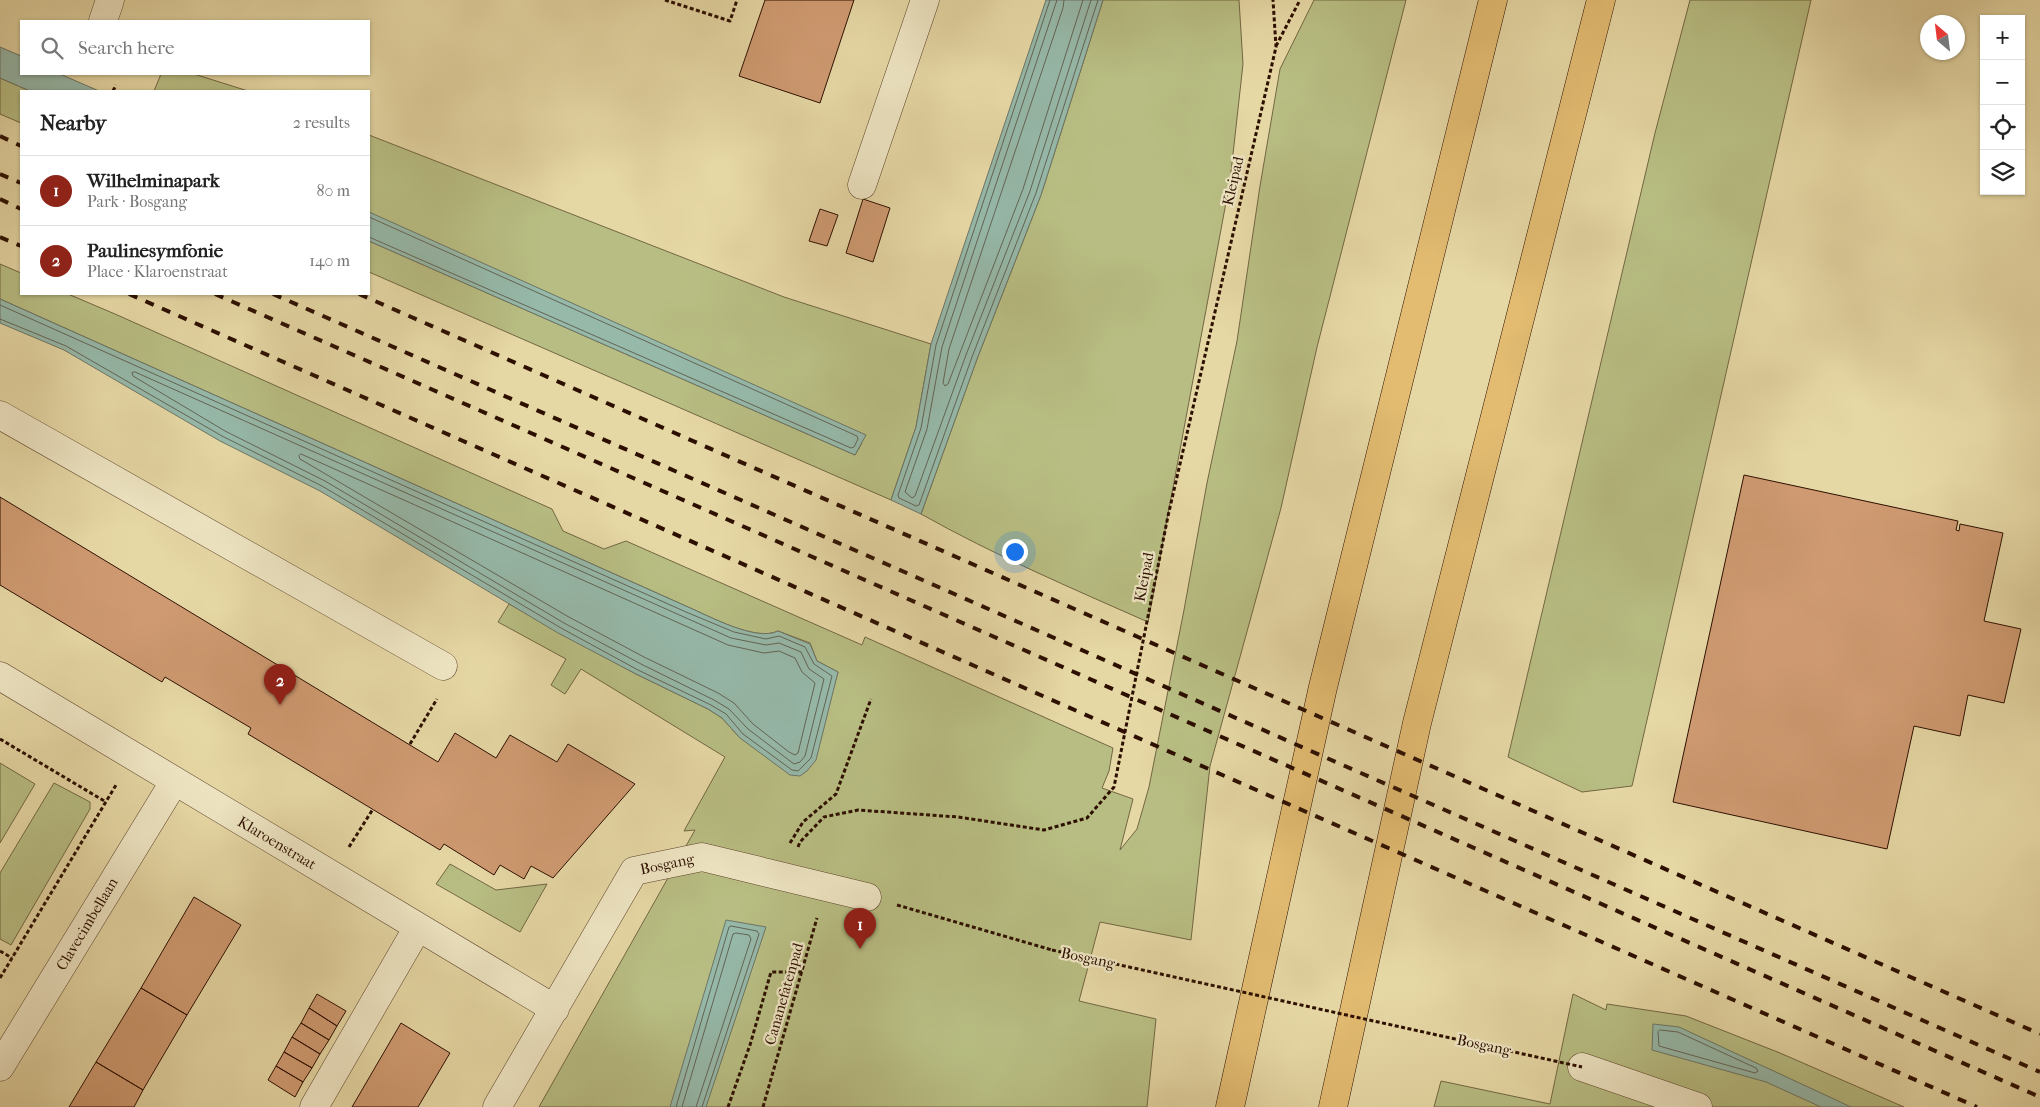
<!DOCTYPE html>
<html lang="en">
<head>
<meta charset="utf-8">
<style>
	:root { --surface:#fff; --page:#f2f2f2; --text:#222; --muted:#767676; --line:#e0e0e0; --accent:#8f2418 }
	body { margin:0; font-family:"IM FELL French Canon",serif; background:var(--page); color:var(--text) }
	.controls { position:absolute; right:15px; top:15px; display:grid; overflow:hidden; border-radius:0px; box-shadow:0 1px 4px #0004 }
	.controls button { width:45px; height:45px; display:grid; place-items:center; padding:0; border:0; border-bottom:1px solid var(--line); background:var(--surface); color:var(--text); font:25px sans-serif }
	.compass { position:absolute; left:1920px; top:15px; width:45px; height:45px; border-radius:50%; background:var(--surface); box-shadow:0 1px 4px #0004; rotate:332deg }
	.you { position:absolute; left:1014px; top:551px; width:18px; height:18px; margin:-12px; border:4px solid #fff; border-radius:50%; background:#1a73e8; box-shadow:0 0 0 8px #1a73e833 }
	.badge { display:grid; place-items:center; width:32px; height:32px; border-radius:50%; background:var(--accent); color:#fff; font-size:16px; font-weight:700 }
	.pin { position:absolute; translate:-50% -41px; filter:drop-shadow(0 1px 2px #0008) }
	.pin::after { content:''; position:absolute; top:26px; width:18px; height:15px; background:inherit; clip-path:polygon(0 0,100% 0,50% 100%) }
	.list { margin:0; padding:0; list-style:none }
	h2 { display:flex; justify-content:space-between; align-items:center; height:65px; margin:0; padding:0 20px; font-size:21px }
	h2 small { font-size:16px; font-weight:400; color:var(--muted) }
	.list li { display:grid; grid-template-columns:32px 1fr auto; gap:15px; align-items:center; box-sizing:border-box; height:70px; padding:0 20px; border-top:1px solid var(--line) }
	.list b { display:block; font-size:19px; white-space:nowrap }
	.list p { margin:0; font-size:16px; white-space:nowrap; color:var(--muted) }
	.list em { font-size:16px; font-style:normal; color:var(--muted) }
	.icon { flex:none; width:28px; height:28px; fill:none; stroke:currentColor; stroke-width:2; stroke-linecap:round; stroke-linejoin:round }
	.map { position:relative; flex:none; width:2040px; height:1107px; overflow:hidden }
	.search { position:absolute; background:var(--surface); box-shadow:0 1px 4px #0004; left:20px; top:20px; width:350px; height:55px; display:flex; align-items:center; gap:12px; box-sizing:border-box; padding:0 18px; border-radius:0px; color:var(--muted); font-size:19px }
	.panel { position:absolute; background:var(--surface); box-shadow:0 1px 4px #0004; left:20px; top:90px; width:350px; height:205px; border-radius:0px }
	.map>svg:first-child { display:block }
</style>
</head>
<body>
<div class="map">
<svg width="2040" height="1107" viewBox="0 0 2040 1107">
	<rect width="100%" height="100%" fill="#e6d8a5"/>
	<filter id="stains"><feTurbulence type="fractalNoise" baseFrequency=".004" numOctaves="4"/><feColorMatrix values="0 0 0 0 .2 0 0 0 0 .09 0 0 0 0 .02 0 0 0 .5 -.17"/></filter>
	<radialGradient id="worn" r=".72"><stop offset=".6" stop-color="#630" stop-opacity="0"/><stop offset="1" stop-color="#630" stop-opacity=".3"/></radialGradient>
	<!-- green -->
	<path fill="#b8be83" stroke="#726642" d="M 1103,0 L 1239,0 L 1243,64 L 1230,181 L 1148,622 C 1071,588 994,555 921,514 L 977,359 L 1041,195 Z
		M 1314,0 L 1406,0 L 1317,347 L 1281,508 L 1210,766 L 1191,940 L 1100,922 L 1079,1001 L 1156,1019 L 1147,1107 L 539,1107 L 695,830 L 684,831 L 725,757 L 581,669 L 565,694 L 551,685 L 566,659 L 498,622 L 509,604 L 636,674 L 708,709 L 722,718 L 740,738 L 834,686 L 838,672 L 817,661 L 810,643 L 778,631 C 756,642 709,616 688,607 L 0,299 L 0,264 L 21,273 L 21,294 L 68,294 L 115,314 L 552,509 L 563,531 L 604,549 L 626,541 L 862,645 L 865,637 L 1113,748 L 1109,771 L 1102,788 L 1133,799 L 1120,850 L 1137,829 L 1149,787 L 1184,610 L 1207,483 L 1237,341 L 1260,186 L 1280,69 Z
		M 1690,0 L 1811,0 L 1632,786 L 1582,792 L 1508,757 L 1655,133 Z
		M 161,74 L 194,74 L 248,91 L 154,91 Z
		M 0,78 L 30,91 L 21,91 L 21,123 L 0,114 Z
		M 369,135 L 784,297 L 931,344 L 916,427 L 891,500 L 369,272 L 369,241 L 855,455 L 862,443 L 369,229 Z
		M 0,763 L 35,784 L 0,843 Z
		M 54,783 L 90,802 L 90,809 L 11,945 L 0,939 L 0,873 Z
		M 450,864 L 496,890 L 547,884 L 520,932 L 436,884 Z
		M 1573,994 L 1606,1010 L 1607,1004 L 1686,1016 L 1780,1053 L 1904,1107 L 1434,1107 L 1441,1081 L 1550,1104 Z"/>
	<!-- water -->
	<path fill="#96b9aa" stroke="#6c7566" d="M 1046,0 L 1103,0 L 1041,195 L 977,359 L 921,514 L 891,500 L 916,427 L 931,344 Z
		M 0,47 L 21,56 L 21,74 L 60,74 L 99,91 L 30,91 L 0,78 Z
		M 369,212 L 866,435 L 855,455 L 369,241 Z
		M 0,299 L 688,607 C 709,616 756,642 778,631 L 810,644 L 817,661 L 838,672 L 816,760 L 807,771 L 800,776 L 790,775 L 740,738 L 722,718 L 708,709 L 636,674 L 558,633 L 320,491 L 220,441 L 64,350 L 0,323 Z
		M 726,920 L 766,927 L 706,1107 L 670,1107 Z
		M 1653,1024 L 1679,1027 L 1851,1107 L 1821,1107 L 1766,1082 L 1652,1050 Z"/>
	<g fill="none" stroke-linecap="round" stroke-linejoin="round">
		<!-- shore -->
		<path stroke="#626455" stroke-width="1" d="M 1050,0 L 936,345 L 921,428 L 898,495 L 899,498 L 916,506 L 919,505 L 972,357 L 1036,193 L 1098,0
			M 1057,0 L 942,347 L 927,429 L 905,492 L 912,498 L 915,496 L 966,355 L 1030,191 L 1091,0
			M 1064,0 L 1063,8 L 949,349 L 943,383 L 945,386 L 948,384 L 1023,189 L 1083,0
			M 369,217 L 857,436 L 858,439 L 854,447 L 851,448 L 369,237
			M 0,305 L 686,612 L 734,632 L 766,639 L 779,636 L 805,647 L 814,664 L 832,676 L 811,758 L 798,771 L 792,770 L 743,734 L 726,714 L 711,705 L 638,670 L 561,628 L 322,486 L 222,436 L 66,346 L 0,319
			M 135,372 L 731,638 L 766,645 L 779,643 L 801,652 L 809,669 L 824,679 L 805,756 L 800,762 L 794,764 L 748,729 L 729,709 L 714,700 L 641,664 L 564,623 L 325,481 L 225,431 L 133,376 L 132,373 Z
			M 301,454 L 728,645 L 764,653 L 779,651 L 795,658 L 802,672 L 815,683 L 798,753 L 795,755 L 789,752 L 753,724 L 734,703 L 718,693 L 644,657 L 567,616 L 300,459 L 299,456 Z
			M 1660,1030 L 1678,1032 L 1756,1068 L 1758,1071 L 1755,1073 L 1659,1046 L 1658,1032 Z
			M 676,1107 L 729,927 L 731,926 L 757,931 L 759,934 L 702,1107
			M 682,1107 L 733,934 L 736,933 L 749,935 L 751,939 L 696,1107"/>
	</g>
	<!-- building -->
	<path fill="#cf9a71" stroke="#2d0f00" d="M 765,0 L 854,0 L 820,103 L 739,76 Z
		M 863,199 L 890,208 L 873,262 L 846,253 Z
		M 820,209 L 838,215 L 827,246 L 809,241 Z
		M 1744,475 L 1958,521 L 1956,530 L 1959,531 L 1960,524 L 2003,533 L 1984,621 L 2021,629 L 2004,703 L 1968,695 L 1960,736 L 1914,726 L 1887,849 L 1673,802 Z
		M 0,497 L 438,762 L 455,733 L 496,758 L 510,735 L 557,762 L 568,744 L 635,784 L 553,878 L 531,866 L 524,879 L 500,865 L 494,875 L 444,844 L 440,850 L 248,734 L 251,728 L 165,677 L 162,682 L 0,585 Z
		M 194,897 L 241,925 L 187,1015 L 141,988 Z
		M 141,988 L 187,1015 L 143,1090 L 96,1062 Z
		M 317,994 L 346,1011 L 337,1026 L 309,1008 Z
		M 309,1008 L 337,1026 L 329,1040 L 301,1023 Z
		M 301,1023 L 329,1040 L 320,1054 L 292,1037 Z
		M 401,1023 L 450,1053 L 418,1107 L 352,1107 Z
		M 292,1037 L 320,1054 L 312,1068 L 284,1052 Z
		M 284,1052 L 312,1068 L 303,1082 L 276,1066 Z
		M 96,1062 L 143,1090 L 134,1107 L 69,1107 Z
		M 276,1066 L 303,1082 L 295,1097 L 268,1080 Z"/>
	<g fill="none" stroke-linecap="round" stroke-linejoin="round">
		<!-- minor casing -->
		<g stroke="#5b4129" stroke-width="29">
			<path id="minor" d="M 103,21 L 110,0
				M 862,185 L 925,0
				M 0,415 L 443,666
				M 0,676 L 555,1009
				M 0,1067 L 174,782
				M 1582,1067 L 1698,1107
				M 314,1107 L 418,927
				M 497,1107 L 634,871 L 702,857 L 867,897"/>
		</g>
		<!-- highway casing -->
		<g stroke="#2d0f00" stroke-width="29">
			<path id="highway" d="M 1230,1107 L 1323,687 L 1493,0
				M 1333,1107 L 1417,723 L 1601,0"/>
		</g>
		<!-- path -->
		<path stroke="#2d0f00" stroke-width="3" stroke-dasharray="4 2.5" stroke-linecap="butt" d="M 665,0 L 730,21 L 737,0
			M 1276,46 L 1300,0
			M 113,91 L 116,85
			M 0,739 L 106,802
			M 410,744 L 437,699
			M 790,843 L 803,822 L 836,794 L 871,699
			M 349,847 L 373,809
			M 798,847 L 800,842 L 824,817 L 858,810 L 958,817 L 1044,830 L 1087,818 L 1114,787 L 1168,516 L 1276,47 L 1273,0
			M 897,905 L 1052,950
			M 0,951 L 12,958
			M 0,978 L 116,785
			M 728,1107 L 750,1045 L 771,972 L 802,972
			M 763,1107 L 817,918"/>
		<!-- minor -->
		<use href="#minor" stroke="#efe6c4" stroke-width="28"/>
		<!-- highway -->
		<use href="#highway" stroke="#e3bc72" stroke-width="28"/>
		<!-- rail -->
		<path stroke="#2d0f00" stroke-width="4" stroke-dasharray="9 9" stroke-linecap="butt" d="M 0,136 L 21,146
			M 0,174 L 21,183
			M 0,199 L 21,209
			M 0,237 L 21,246
			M 129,294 L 1977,1107
			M 215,294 L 2040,1097
			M 273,294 L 2040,1072
			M 359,294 L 2040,1034"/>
		<!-- path-bridge -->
		<path stroke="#2d0f00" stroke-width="3" stroke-dasharray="4 2.5" stroke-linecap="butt" d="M 1052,950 L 1582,1067"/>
	</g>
	<g text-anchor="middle" stroke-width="4.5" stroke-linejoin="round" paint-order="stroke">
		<!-- street labels -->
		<g font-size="15" fill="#2d0f00" stroke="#efe6c4">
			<text transform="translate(1233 181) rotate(-77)" y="5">Kleipad</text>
			<text transform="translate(1144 577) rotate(-79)" y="5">Kleipad</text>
			<text transform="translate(277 843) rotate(31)" y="5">Klaroenstraat</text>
			<text transform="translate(667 864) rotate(-12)" y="5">Bosgang</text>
			<text transform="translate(87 924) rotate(-59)" y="5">Clavecimbellaan</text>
			<text transform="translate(1088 958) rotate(12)" y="5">Bosgang</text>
			<text transform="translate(784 994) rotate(-74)" y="5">Cananefatenpad</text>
			<text transform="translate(1484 1045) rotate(12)" y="5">Bosgang</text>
		</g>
	</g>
	<rect width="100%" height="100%" filter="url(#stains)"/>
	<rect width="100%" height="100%" fill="url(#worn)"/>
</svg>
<div class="controls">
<button>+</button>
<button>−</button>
<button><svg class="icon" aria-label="locate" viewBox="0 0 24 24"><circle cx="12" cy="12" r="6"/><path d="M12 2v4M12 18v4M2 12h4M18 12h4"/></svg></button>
<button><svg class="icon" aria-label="layers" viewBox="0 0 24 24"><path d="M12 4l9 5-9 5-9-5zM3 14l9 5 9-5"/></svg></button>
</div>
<svg class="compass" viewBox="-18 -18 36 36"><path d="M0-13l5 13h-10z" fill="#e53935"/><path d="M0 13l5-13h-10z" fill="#767676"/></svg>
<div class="you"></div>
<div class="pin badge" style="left:860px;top:949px">1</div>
<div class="pin badge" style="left:280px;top:705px">2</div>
<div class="search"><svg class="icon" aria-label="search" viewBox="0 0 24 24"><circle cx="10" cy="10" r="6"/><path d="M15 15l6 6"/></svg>Search here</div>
<section class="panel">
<h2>Nearby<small>2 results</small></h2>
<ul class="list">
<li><span class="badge">1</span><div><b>Wilhelminapark</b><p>Park · Bosgang</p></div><em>80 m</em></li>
<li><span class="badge">2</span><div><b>Paulinesymfonie</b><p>Place · Klaroenstraat</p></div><em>140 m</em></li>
</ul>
</section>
</div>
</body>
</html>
